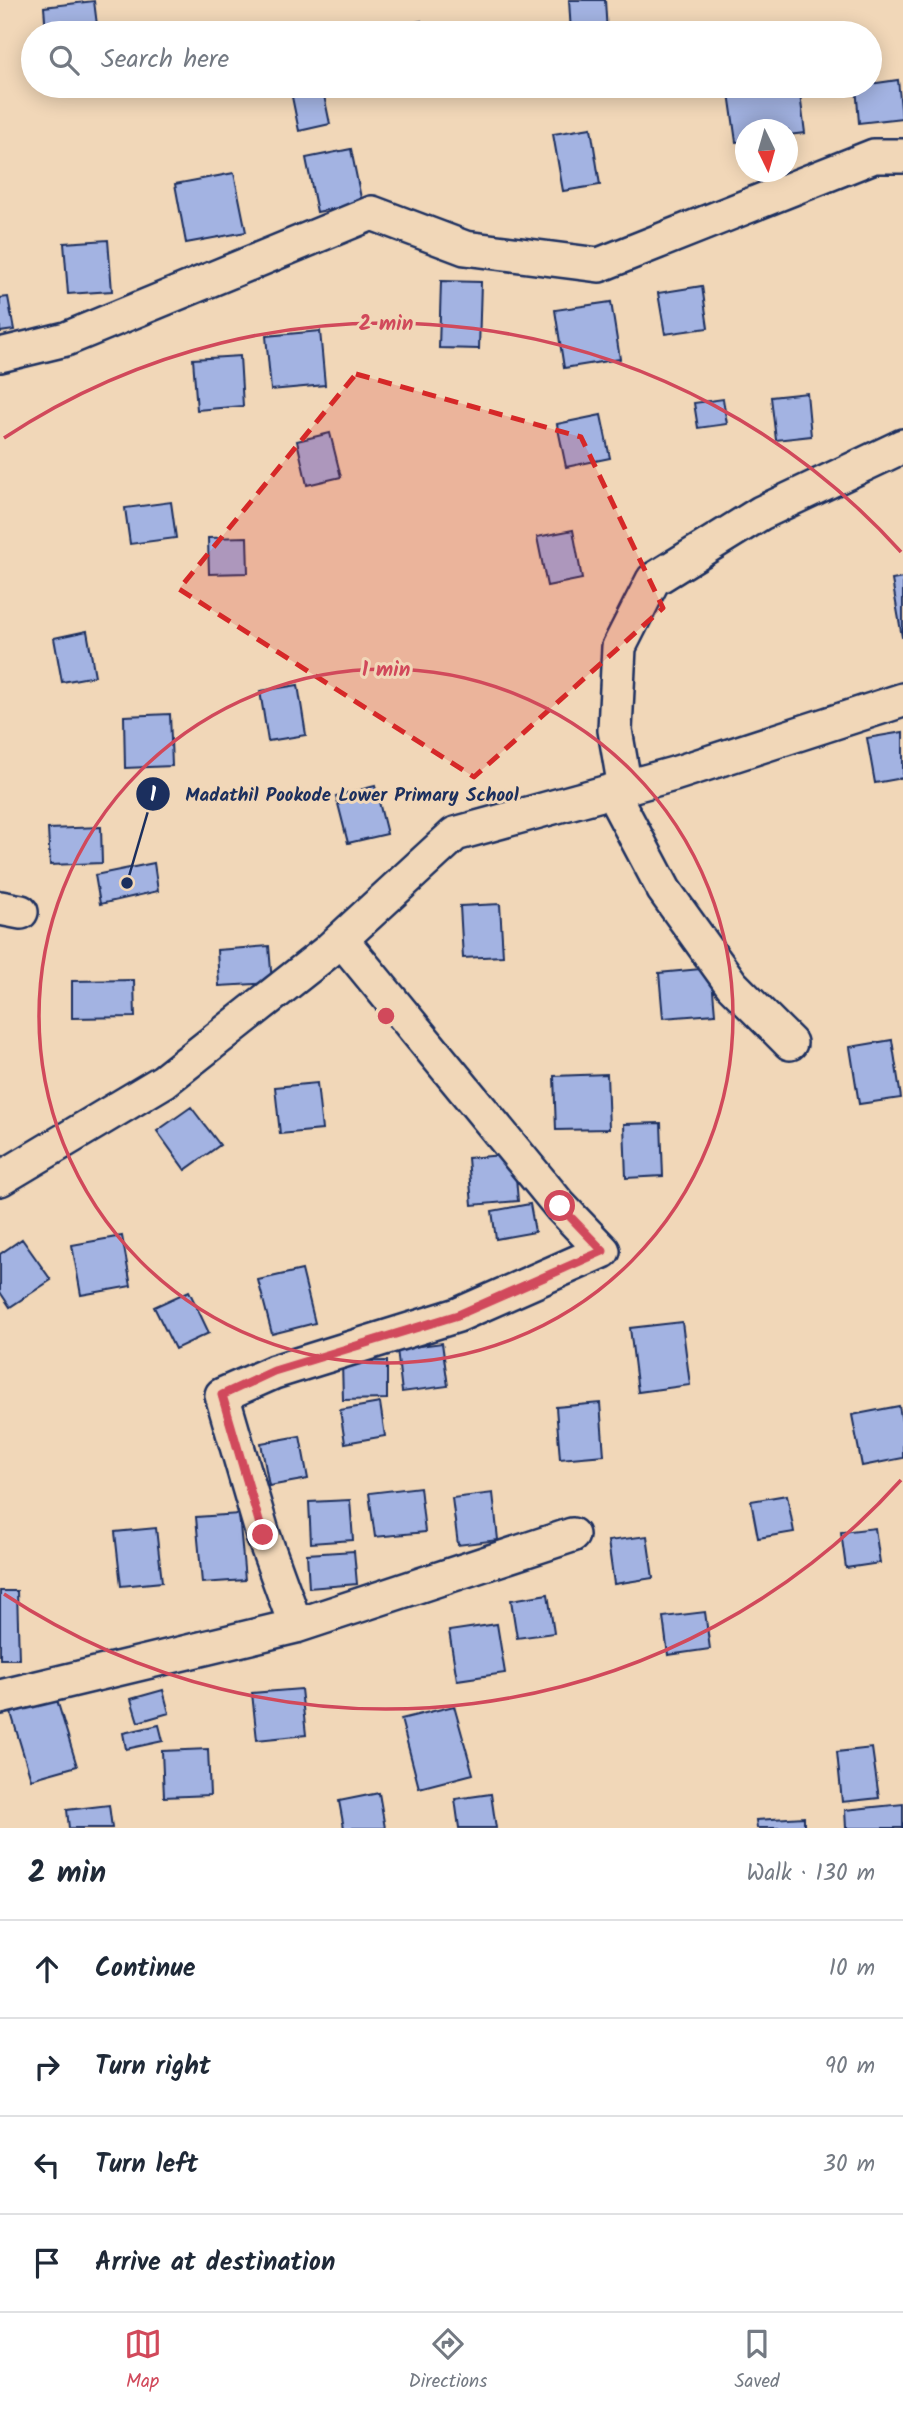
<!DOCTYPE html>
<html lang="en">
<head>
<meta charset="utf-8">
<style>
	:root { --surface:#fff; --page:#f6f6f7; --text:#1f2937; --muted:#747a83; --line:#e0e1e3; --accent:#d1495b }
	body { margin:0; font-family:Kalam,sans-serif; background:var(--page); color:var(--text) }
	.compass { position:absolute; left:735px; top:119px; width:63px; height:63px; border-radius:50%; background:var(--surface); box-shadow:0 4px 18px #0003; rotate:175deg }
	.stop { position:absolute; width:21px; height:21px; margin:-16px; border:5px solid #d1495b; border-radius:50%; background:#fff }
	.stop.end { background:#d1495b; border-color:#fff; box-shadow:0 2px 7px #0008 }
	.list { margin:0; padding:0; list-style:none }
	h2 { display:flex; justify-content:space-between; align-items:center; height:91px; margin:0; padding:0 28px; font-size:30px }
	h2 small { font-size:23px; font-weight:400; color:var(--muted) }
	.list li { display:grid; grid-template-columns:46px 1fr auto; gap:21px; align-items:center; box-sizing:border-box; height:98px; padding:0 28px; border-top:2px solid var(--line) }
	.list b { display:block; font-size:26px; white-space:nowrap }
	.list em { font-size:23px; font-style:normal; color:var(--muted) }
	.icon { flex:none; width:38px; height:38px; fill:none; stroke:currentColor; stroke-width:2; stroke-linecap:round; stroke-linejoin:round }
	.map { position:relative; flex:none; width:903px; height:1828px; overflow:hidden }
	.search { position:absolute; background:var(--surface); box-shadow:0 4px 18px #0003; left:21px; right:21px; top:21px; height:77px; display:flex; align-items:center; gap:18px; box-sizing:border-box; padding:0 24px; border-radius:38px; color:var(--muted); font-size:26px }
	.sheet { height:483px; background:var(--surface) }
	nav { display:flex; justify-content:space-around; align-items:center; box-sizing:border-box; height:98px; border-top:2px solid var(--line); background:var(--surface); font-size:19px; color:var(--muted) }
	nav a { display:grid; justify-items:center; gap:4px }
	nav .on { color:var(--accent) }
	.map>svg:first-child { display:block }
</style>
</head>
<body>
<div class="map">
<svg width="903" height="1828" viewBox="0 0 903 1828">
	<rect width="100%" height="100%" fill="#f1d7b8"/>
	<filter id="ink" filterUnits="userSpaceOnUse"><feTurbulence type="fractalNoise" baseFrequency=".0143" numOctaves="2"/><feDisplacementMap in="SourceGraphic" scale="14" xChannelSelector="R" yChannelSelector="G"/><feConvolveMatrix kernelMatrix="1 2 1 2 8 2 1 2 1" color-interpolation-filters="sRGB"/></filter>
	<g filter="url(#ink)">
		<!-- building -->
		<path fill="#a3b3e2" stroke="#1b2f5e" stroke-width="2" d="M 569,0 L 605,0 L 607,33 L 571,33 Z
			M 94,1 L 98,33 L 46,33 L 44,7 Z
			M 421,21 L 423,33 L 385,33 L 384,29 Z
			M 898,80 L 902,118 L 859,123 L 856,86 Z
			M 322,86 L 330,124 L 299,131 L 290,87 Z
			M 728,86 L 799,86 L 805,133 L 788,135 L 788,130 L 746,130 L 746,141 L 736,142 Z
			M 591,128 L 600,185 L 563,191 L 553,134 Z
			M 351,149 L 362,203 L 317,212 L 306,158 Z
			M 234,173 L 246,232 L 186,243 L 175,184 Z
			M 108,240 L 112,291 L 68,294 L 64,243 Z
			M 441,281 L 481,282 L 479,349 L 439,348 Z
			M 702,286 L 708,328 L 665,334 L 658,293 Z
			M 8,297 L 14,330 L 0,332 L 0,298 Z
			M 611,302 L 620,359 L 564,368 L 555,310 Z
			M 320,331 L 325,385 L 271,390 L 266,336 Z
			M 240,356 L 243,406 L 197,410 L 193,359 Z
			M 807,393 L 811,436 L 776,440 L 771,397 Z
			M 723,399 L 727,424 L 698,428 L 694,403 Z
			M 601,415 L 610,458 L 566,467 L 557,424 Z
			M 330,433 L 341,477 L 307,485 L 297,441 Z
			M 171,502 L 176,538 L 130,544 L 125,508 Z
			M 573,530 L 582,579 L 547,586 L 537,537 Z
			M 247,537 L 248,573 L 209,574 L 208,538 Z
			M 903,578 L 903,637 L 902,637 L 892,580 Z
			M 87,631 L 95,676 L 62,682 L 54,638 Z
			M 298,685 L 306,735 L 268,741 L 260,691 Z
			M 170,714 L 172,766 L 125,768 L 124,716 Z
			M 903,732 L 903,778 L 875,783 L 867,738 Z
			M 375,786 L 387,834 L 348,843 L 336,796 Z
			M 101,827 L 102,863 L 50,865 L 48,829 Z
			M 154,863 L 158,891 L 100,904 L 95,875 Z
			M 500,904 L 503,956 L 463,958 L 460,906 Z
			M 269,946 L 272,983 L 219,986 L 217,950 Z
			M 711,968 L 715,1014 L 663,1018 L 659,973 Z
			M 134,980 L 135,1017 L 72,1018 L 72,981 Z
			M 892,1040 L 901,1098 L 859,1104 L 850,1047 Z
			M 607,1074 L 609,1129 L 556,1130 L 554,1076 Z
			M 317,1083 L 322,1130 L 280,1134 L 275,1087 Z
			M 191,1107 L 220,1145 L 185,1170 L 157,1131 Z
			M 661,1123 L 663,1176 L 626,1178 L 624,1124 Z
			M 514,1154 L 518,1201 L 472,1205 L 468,1158 Z
			M 530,1204 L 535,1232 L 496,1239 L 492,1211 Z
			M 122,1236 L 131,1286 L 81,1295 L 72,1245 Z
			M 22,1239 L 51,1280 L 10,1307 L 0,1292 L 0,1254 Z
			M 302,1270 L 315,1323 L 272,1334 L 258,1280 Z
			M 189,1291 L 209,1333 L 175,1349 L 154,1307 Z
			M 682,1322 L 690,1385 L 638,1392 L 630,1328 Z
			M 442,1343 L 448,1386 L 402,1392 L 397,1349 Z
			M 387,1361 L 387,1399 L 343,1400 L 342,1362 Z
			M 380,1403 L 385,1436 L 345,1443 L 340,1410 Z
			M 600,1403 L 604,1455 L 560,1459 L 556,1407 Z
			M 899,1406 L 903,1427 L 903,1458 L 862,1466 L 852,1415 Z
			M 300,1436 L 308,1479 L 269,1486 L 261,1443 Z
			M 420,1487 L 425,1532 L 375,1537 L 369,1493 Z
			M 493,1493 L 498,1540 L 458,1545 L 452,1498 Z
			M 787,1495 L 794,1532 L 758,1538 L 751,1501 Z
			M 350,1500 L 353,1540 L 311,1543 L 309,1502 Z
			M 239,1514 L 245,1580 L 202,1583 L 196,1517 Z
			M 156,1528 L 162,1582 L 121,1586 L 115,1532 Z
			M 875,1528 L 880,1563 L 846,1568 L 841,1532 Z
			M 647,1536 L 653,1578 L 614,1584 L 608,1541 Z
			M 354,1551 L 357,1584 L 309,1588 L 307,1554 Z
			M 0,1591 L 17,1591 L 19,1659 L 0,1659 Z
			M 548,1594 L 554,1633 L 517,1638 L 511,1600 Z
			M 705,1612 L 710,1649 L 668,1655 L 663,1617 Z
			M 497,1624 L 505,1673 L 457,1680 L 449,1631 Z
			M 301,1689 L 306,1735 L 257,1740 L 252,1693 Z
			M 163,1690 L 169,1713 L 138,1722 L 131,1699 Z
			M 57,1700 L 77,1766 L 31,1779 L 11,1713 Z
			M 454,1706 L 473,1774 L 419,1788 L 401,1719 Z
			M 159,1725 L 163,1741 L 126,1749 L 123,1733 Z
			M 872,1748 L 879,1798 L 842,1802 L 837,1752 Z
			M 208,1749 L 210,1795 L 164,1797 L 162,1751 Z
			M 379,1793 L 385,1828 L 344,1828 L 339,1801 Z
			M 491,1794 L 496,1828 L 459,1828 L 455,1799 Z
			M 903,1804 L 903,1828 L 846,1828 L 845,1810 Z
			M 109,1805 L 112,1828 L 69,1828 L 67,1810 Z
			M 804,1817 L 804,1828 L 757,1828 L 756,1820 Z"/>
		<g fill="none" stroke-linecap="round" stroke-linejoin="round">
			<!-- street casing -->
			<g stroke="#1b2f5e" stroke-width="38">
				<path id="street" d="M 0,355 L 66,339 L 372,213 L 465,248 L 599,265 L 874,156 L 903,156
					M 625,788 L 615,730 L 619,647 L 653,580 L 761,513 L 903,446
					M 612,792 L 664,890 L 732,985 L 790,1043
					M 0,908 L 21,912
					M 0,1179 L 164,1081 L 327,952 L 455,834 L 674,774 L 903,700
					M 296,1626 L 572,1535
					M 0,1697 L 296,1626 L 263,1535 L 222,1395 L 274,1372 L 458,1315 L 603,1251 L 560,1206 L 341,939"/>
			</g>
			<!-- street -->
			<use href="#street" stroke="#f1d7b8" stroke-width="33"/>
		</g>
	</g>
	<g fill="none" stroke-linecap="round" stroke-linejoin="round" filter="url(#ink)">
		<!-- route -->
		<path stroke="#d1495b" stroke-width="9" d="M 263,1535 L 222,1395 L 274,1371 L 458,1315 L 603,1251 L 560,1206"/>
	</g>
	<!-- marked area -->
	<path fill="#d62828" fill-opacity="0.2" stroke="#d62828" stroke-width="5" stroke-dasharray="14 9" stroke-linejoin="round" d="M 356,374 L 581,437 L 663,608 L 474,777 L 179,589 Z"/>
	<!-- distance rings -->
	<g fill="none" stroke="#d1495b" stroke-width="3.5">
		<circle cx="386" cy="1016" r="347"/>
		<path d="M901 1480A693 693 0 0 1 4 1594M4 438A693 693 0 0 1 901 552"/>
	</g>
	<circle cx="386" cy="1016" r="10" fill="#d1495b" stroke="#f1d7b8" stroke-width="3.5"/>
	<g font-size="21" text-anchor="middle" font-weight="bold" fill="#d1495b" stroke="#f1d7b8" stroke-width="6" stroke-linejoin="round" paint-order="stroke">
		<text x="386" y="330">2 min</text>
		<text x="386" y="676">1 min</text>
	</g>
	<!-- callouts -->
	<path fill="none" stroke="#1b2f5e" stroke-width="2.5" d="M127 883L153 794"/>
	<g fill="#1b2f5e" stroke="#f1d7b8" stroke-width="2.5">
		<circle cx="127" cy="883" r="7"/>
		<circle cx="153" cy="794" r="18"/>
	</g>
	<g font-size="21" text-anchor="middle" font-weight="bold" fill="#fff">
		<text x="153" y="801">1</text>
	</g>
	<g font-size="19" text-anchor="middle" font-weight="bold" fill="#1b2f5e" stroke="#f1d7b8" stroke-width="6" stroke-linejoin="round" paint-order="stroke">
		<text x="352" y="801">Madathil Pookode Lower Primary School</text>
	</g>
</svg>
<svg class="compass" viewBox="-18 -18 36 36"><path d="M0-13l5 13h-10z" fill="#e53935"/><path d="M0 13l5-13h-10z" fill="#747a83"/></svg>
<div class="stop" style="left:560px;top:1206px"></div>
<div class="stop end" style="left:263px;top:1535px"></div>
<div class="search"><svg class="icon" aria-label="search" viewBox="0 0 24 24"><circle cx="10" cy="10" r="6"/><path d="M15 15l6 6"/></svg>Search here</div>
</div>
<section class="sheet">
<h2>2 min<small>Walk · 130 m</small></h2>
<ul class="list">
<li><svg class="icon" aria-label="ahead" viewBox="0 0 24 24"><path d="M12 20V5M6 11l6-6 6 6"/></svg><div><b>Continue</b></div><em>10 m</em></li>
<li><svg class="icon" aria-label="right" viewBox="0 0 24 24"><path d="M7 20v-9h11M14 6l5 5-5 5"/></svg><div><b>Turn right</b></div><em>90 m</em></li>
<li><svg class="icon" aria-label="left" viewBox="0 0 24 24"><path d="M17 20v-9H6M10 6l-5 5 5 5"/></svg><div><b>Turn left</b></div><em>30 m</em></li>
<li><svg class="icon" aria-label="arrive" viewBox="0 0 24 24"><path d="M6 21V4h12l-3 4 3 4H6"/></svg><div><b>Arrive at destination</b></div></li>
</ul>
</section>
<nav>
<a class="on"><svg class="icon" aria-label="map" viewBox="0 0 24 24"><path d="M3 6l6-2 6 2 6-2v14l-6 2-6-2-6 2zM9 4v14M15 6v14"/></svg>Map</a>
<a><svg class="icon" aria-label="directions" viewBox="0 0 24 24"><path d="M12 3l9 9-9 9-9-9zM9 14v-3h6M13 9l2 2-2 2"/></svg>Directions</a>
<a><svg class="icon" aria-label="saved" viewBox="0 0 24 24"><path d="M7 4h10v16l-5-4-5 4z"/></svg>Saved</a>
</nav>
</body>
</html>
